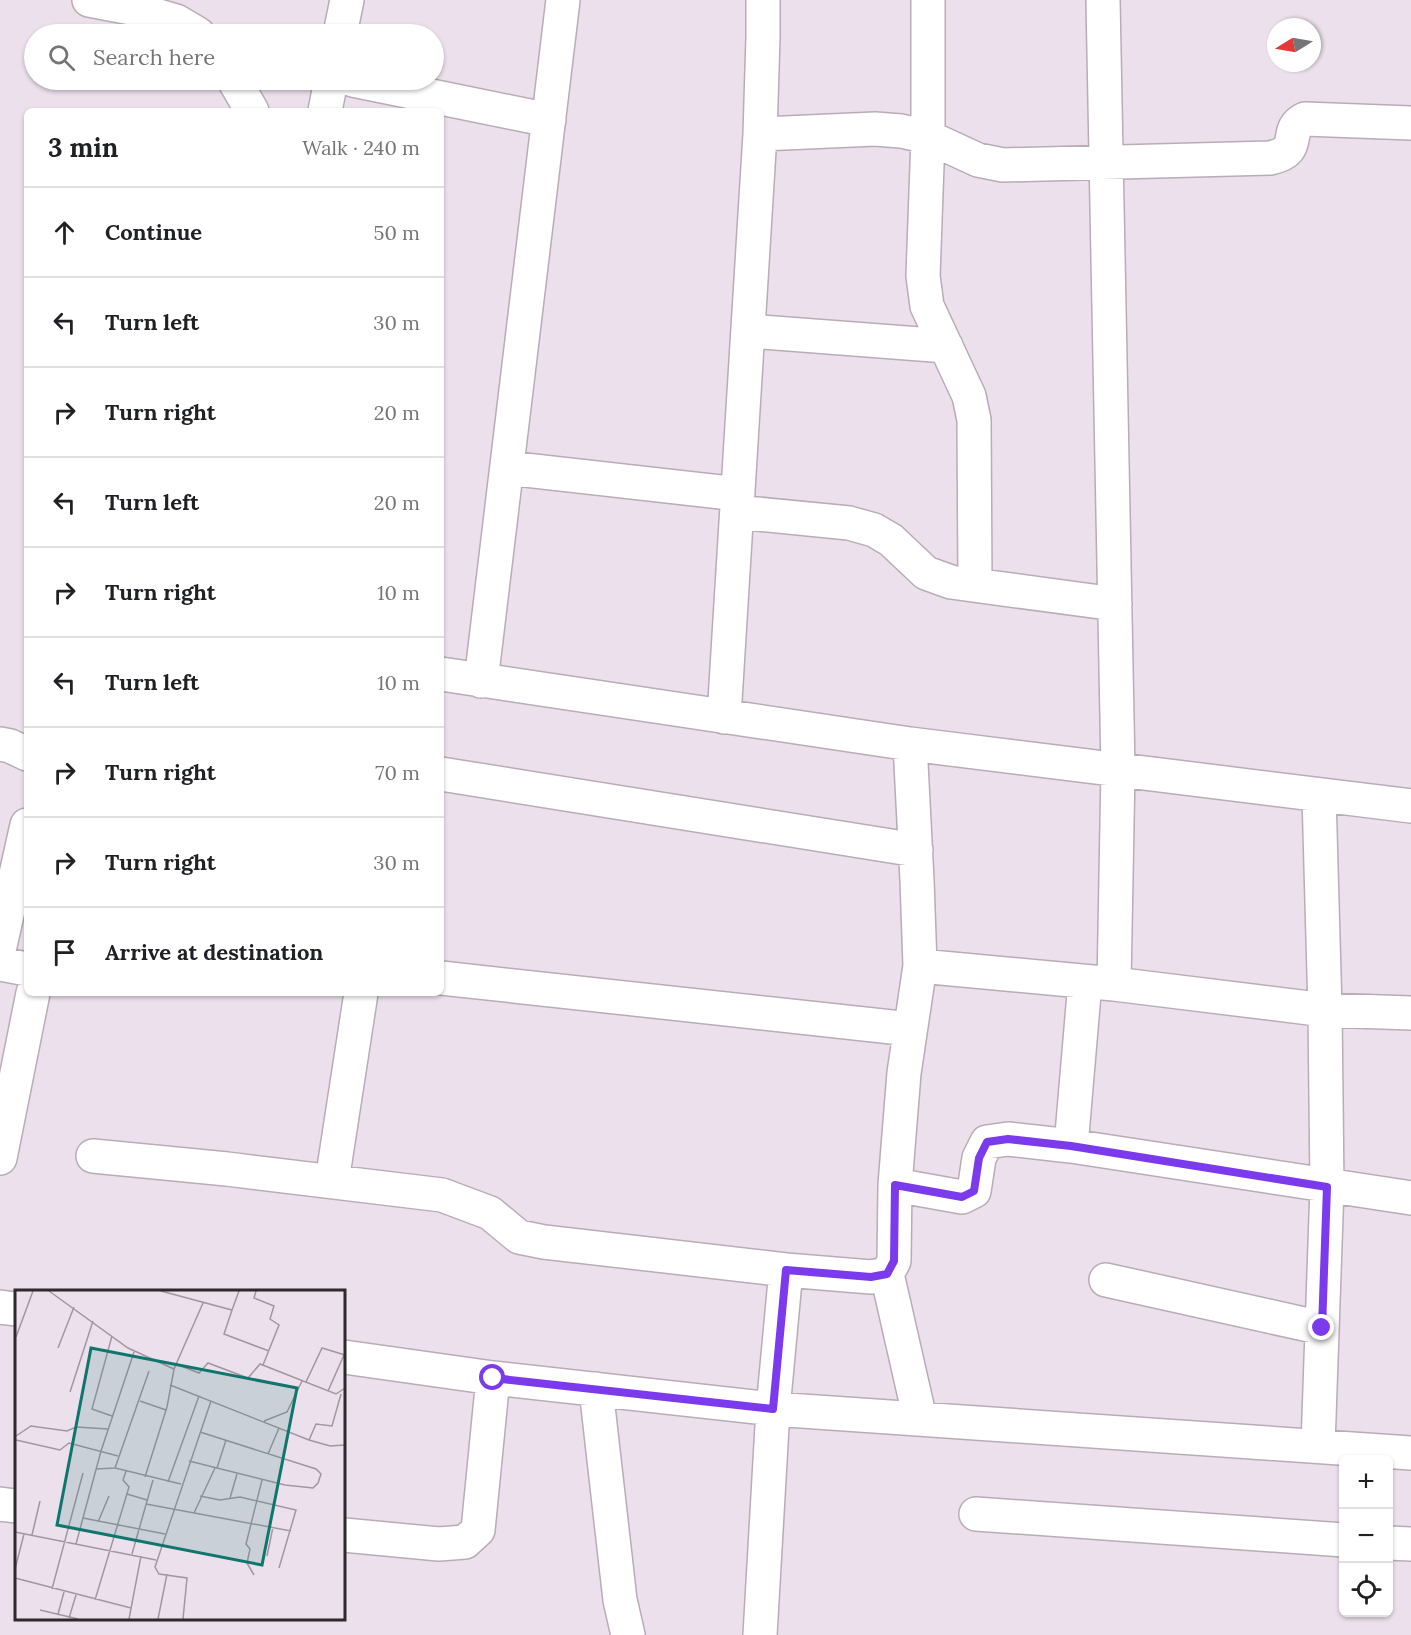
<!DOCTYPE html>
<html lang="en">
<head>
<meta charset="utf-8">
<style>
	:root { --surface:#fff; --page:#f2f2f2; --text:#202124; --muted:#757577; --line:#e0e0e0 }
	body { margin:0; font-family:Lora,serif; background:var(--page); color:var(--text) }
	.controls { position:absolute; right:18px; bottom:18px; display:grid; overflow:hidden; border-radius:9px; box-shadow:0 2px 4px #0004 }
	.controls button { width:54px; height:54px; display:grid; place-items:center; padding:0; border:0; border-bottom:2px solid var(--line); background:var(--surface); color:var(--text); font:30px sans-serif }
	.compass { position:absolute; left:1267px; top:18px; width:54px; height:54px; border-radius:50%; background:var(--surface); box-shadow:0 2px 4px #0004; rotate:259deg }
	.stop { position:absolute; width:18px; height:18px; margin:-14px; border:4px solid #7c3aed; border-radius:50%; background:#fff }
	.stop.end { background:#7c3aed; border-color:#fff; box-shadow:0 2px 6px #0008 }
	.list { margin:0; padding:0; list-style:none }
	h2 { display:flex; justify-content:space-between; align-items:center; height:78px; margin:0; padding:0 24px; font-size:26px }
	h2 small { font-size:20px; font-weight:400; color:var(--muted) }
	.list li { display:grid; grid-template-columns:39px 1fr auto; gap:18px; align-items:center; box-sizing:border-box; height:90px; padding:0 24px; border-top:2px solid var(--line) }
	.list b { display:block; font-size:22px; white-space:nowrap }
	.list em { font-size:20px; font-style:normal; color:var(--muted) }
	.icon { flex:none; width:33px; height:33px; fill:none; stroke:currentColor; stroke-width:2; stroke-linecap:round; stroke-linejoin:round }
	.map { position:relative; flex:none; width:1411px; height:1635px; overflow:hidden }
	.search { position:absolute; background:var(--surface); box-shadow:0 2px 4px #0004; left:24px; top:24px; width:420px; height:66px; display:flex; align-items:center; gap:15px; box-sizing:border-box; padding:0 21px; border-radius:33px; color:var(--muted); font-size:22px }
	.panel { position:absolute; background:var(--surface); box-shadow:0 2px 4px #0004; left:24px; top:108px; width:420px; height:888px; border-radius:9px }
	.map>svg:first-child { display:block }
</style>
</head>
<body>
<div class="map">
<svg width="1411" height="1635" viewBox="0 0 1411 1635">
	<rect width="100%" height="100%" fill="#ece0ec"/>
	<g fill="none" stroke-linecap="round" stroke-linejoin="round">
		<!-- minor casing -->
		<g stroke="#b8acb7" stroke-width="36">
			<path id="minor" d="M 89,0 L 131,8 L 176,21 L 198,34
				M 928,0 L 928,137 L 923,276 L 927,306 L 969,396 L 974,420 L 975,585
				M 1103,0 L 1118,770 L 1114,984
				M 340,34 L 347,0
				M 234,80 L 252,111
				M 353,80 L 549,120
				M 325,111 L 331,80
				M 760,134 L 875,129 L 901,131 L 928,137 L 978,160 L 1003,165 L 1270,158 C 1305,151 1282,130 1305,119 L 1411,123
				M 748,331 L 946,346
				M 507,468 L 738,494
				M 737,512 L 849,523 L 874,530 L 891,540 L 926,573 L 951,582 L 1115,604
				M 441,674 L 910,744 L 1411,806
				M 481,681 L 563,0
				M 724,717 L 760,134 L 763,37 L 763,0
				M 0,744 L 10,746 L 27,754
				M 441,774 L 916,850
				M 0,946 L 27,825
				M 0,964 L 27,969
				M 920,966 L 1114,984 L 1325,1010 L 1411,1013
				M 441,978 L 910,1029
				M 1071,1146 L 1085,982
				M 93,1156 L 227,1169 L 442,1195 L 490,1213 L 519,1237 L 544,1242 L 786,1270 L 871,1277 L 887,1274 L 894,1261 L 895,1185 L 904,1073 L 920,966 L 917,880 L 910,744
				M 0,1158 L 33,993
				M 332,1181 L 361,993
				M 895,1185 L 962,1197 L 974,1191 L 979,1158 L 987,1142 L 1008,1139 L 1071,1146 L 1411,1198
				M 887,1274 L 920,1419
				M 1106,1280 L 1322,1328
				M 0,1307 L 16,1309
				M 344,1357 L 493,1378 L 773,1409 L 1411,1453
				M 596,1389 L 620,1600 L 628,1635
				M 1318,1446 L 1327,1187 L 1325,1010 L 1319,795
				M 0,1504 L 16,1506
				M 976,1514 L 1344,1540
				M 344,1535 L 439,1544 L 465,1542 L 478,1530 L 493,1378
				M 1388,1543 L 1411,1544
				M 760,1635 L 773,1409 L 786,1270"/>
		</g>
		<!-- minor -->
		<use href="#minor" stroke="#fff" stroke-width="33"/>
	</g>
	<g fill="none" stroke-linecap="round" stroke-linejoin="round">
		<!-- route -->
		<path stroke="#7c3aed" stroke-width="8" d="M 493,1378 L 773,1409 L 786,1270 L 871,1277 L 887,1274 L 894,1261 L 895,1185 L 962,1197 L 974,1191 L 979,1158 L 987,1142 L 1008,1139 L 1071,1146 L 1327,1187 L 1322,1328"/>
	</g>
	<!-- overview -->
	<g transform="translate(15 1290)">
		<rect width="330" height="330" fill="#ece0ec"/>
		<path fill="none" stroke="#a097a0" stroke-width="1.5" d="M 34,1 L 113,58 L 159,79M 146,1 L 217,20 L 224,1M 241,1 L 239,8 L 259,16 L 255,29 L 264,35 L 248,75M 217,20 L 209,44 L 254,61M 1,47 L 18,1M 43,58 L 59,17M 161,74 L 184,83 L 193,73 L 233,88 L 245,74 L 321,104 L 330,98M 134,81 L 100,178 L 166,194M 291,92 L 307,58 L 330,65M 155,95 L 294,150 L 315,156 L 330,155M 313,101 L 329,65M 55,102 L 78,31M 125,111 L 151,120M 97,126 L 77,119 L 97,46M 249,131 L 272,122 L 287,91M 1,146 L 16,136 L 52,141 L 61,137 L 93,139M 1,150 L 45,160 L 54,153 L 103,166M 294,150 L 301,134 L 317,136 L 326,104M 253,164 L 264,138M 174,171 L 270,195 L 298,198 L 303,193 L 306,184 L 301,179 L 185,142M 202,178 L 211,150M 81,179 L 100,178M 130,187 L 152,117 L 159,79 L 188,13M 153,192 L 184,106M 112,204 L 132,210M 185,206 L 205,210 L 225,207 L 281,220 L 264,278M 215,208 L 222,184M 131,214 L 276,241M 179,223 L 200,178M 68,228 L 150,244M 83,232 L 94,206M 0,242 L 141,270M 17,245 L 25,211M 61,254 L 86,161 L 119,62M 117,264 L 138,190M 252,266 L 258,237M 0,279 L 9,244M 239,285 L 232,273 L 235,259 L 231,254 L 247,190M 0,288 L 116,318M 37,299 L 68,183M 80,310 L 114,197 L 108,190 L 111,181M 25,320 L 63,329M 43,324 L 49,302M 54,328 L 61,305M 114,329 L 126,266M 143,329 L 152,284M 168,329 L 172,288 L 144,284 L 140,277 L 196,111"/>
		<path fill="#0f766e" fill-opacity="0.15" stroke="#0f766e" stroke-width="3" d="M 76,58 L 282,98 L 247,275 L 42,235 Z"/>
		<rect width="330" height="330" fill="none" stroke="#2d292d" stroke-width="3"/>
	</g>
</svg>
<div class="controls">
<button>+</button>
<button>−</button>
<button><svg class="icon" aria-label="locate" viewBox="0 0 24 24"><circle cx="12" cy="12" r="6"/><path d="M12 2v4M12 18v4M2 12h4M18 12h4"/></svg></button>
</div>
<svg class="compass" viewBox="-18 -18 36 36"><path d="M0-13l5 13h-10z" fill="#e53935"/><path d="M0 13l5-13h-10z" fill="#757577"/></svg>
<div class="stop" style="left:493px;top:1378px"></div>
<div class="stop end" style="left:1322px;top:1328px"></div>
<div class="search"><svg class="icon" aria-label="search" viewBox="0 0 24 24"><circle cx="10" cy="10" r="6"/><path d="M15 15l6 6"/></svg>Search here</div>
<section class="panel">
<h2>3 min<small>Walk · 240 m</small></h2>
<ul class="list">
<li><svg class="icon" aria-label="ahead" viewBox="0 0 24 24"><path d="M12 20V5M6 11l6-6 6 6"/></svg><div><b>Continue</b></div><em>50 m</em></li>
<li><svg class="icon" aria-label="left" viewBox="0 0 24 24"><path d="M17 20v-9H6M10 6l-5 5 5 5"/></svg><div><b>Turn left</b></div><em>30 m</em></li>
<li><svg class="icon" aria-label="right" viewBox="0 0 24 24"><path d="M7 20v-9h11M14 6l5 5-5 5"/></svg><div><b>Turn right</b></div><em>20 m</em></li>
<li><svg class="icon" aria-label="left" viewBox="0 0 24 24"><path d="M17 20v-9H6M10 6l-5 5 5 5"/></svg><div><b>Turn left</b></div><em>20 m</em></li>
<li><svg class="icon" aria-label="right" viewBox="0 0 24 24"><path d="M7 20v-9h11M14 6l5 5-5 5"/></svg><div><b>Turn right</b></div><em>10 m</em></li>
<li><svg class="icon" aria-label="left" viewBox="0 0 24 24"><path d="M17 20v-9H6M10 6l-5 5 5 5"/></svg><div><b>Turn left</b></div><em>10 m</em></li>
<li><svg class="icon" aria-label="right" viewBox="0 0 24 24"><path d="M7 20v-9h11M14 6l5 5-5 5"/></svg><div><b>Turn right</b></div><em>70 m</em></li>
<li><svg class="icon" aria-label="right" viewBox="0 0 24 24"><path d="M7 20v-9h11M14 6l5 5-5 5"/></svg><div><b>Turn right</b></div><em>30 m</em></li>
<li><svg class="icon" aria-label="arrive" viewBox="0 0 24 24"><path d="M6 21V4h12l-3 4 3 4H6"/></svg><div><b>Arrive at destination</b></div></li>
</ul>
</section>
</div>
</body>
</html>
